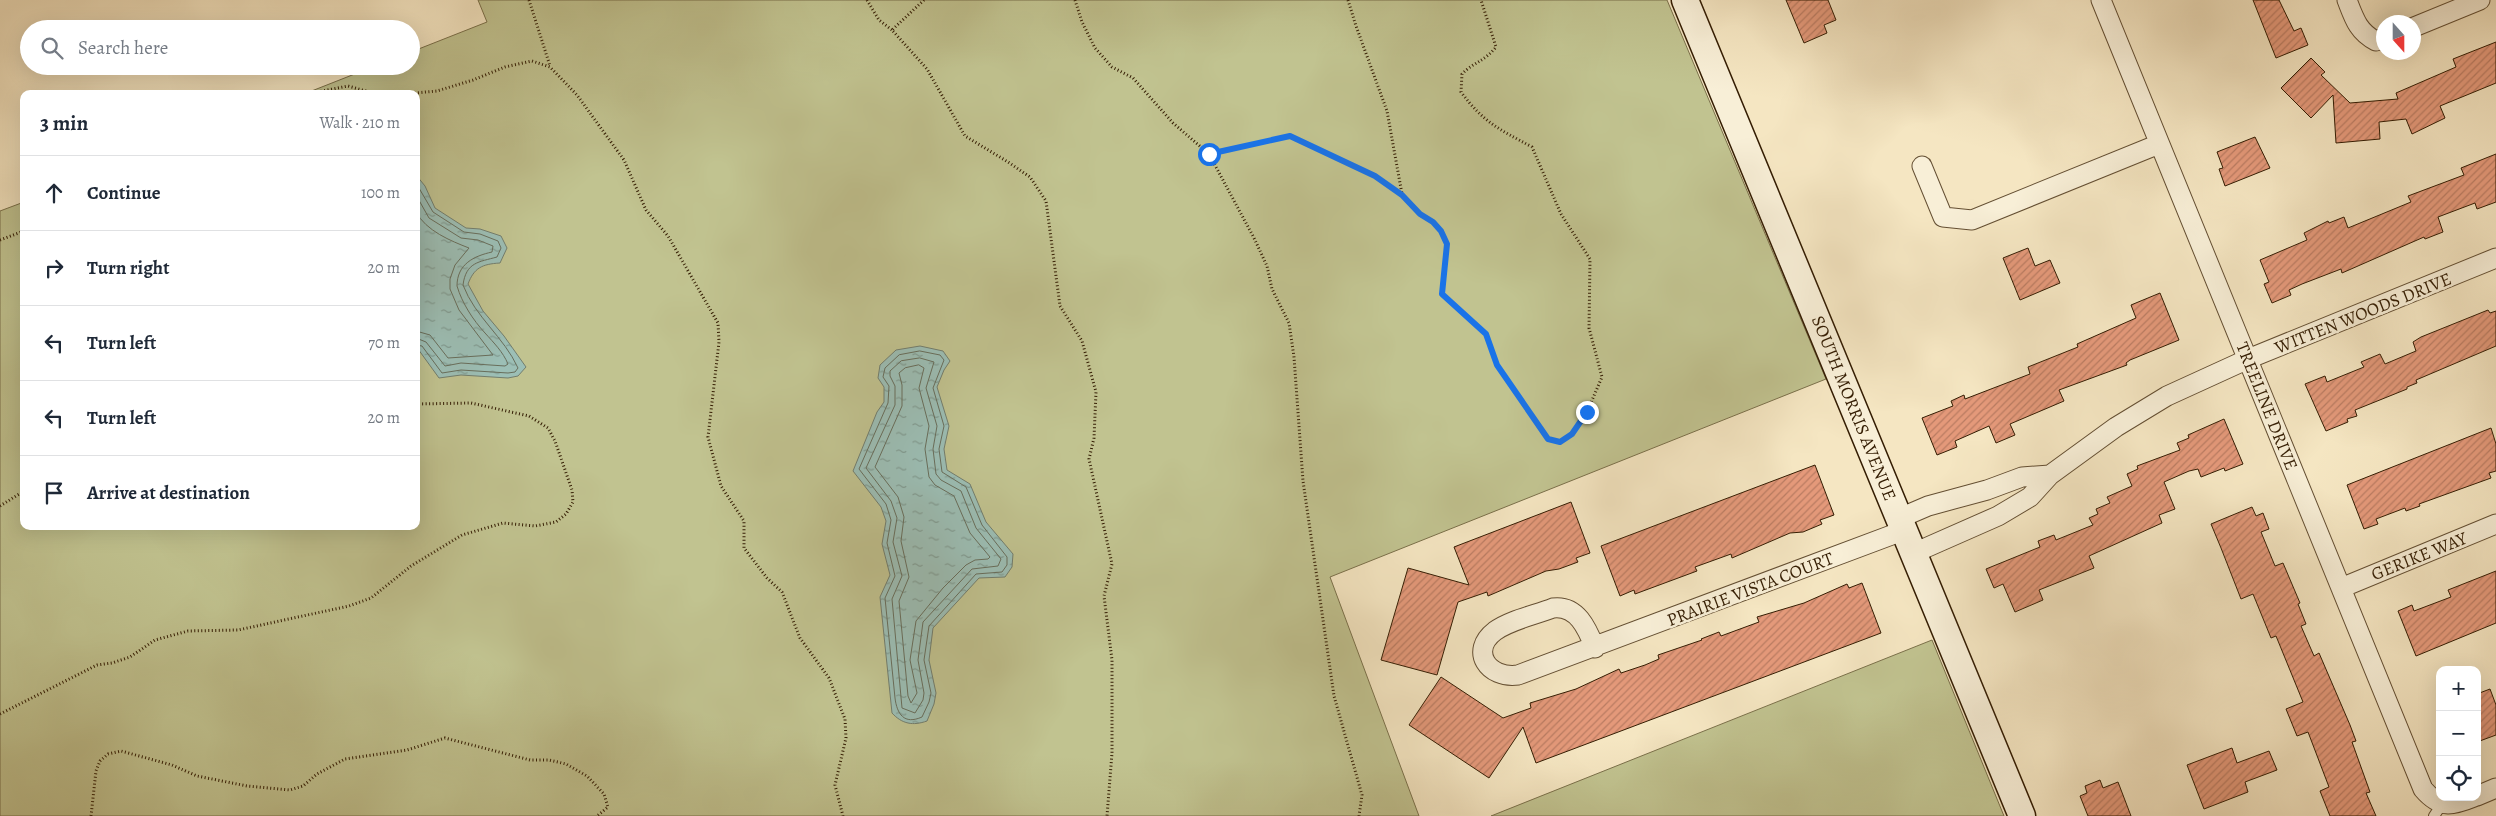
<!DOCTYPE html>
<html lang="en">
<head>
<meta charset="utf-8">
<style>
	:root { --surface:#fff; --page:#f6f6f7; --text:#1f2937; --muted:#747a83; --line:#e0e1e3 }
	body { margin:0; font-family:Alegreya,serif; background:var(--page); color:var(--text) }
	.controls { position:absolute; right:15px; bottom:15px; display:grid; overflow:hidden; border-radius:10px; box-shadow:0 5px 20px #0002 }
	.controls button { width:45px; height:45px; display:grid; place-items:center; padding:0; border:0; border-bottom:1px solid var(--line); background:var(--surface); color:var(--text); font:25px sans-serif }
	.compass { position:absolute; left:2376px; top:15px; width:45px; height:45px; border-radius:50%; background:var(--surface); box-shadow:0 5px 20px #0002; rotate:159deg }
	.stop { position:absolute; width:15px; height:15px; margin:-11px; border:4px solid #1a73e8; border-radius:50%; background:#fff }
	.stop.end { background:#1a73e8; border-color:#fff; box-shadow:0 1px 5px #0008 }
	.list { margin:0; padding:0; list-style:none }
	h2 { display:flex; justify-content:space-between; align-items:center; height:65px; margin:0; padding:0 20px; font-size:21px }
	h2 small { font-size:16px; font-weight:400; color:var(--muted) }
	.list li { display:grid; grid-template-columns:32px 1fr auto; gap:15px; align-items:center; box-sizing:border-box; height:75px; padding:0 20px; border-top:1px solid var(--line) }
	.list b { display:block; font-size:19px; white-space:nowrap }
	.list em { font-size:16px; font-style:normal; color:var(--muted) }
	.icon { flex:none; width:28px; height:28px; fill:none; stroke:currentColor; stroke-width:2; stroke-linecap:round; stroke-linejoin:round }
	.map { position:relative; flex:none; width:2496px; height:816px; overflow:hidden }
	.search { position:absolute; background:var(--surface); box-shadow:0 5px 20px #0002; left:20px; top:20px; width:400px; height:55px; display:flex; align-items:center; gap:12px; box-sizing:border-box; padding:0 18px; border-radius:28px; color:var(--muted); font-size:19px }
	.panel { position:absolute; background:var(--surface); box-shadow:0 5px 20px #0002; left:20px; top:90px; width:400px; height:440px; border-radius:10px }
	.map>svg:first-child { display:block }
</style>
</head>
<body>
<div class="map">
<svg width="2496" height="816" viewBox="0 0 2496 816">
	<defs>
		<pattern id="water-ripples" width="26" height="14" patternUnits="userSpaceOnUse" patternTransform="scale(1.25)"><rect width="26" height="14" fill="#9cbfb6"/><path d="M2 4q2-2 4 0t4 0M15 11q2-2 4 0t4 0" fill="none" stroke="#809b92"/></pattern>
		<pattern id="building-hatch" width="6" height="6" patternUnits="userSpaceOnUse" patternTransform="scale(1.25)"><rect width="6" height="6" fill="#e4997a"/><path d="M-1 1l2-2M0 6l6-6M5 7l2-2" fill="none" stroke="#ba7c62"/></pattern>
	</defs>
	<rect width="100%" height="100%" fill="#f5e6c2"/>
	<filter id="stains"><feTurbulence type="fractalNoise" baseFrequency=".004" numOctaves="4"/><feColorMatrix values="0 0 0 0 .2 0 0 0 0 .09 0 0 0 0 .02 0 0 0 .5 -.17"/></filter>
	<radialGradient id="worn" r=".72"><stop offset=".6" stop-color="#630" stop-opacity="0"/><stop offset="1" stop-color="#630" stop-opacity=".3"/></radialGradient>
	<!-- grass -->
	<path fill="#c1c390" stroke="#7a704a" d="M 478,0 L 1667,0 L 1826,379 L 1330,577 L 1419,816 L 0,816 L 0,211 L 24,202 L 24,526 L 416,526 L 416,94 L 304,94 L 375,66 L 411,66 L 411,52 L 487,22 Z
		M 1932,640 L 2004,816 L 1491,816 Z"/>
	<!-- water -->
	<path fill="url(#water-ripples)" stroke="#727e6e" d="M 416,175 L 425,186 L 435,208 L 466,228 L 480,229 L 501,236 L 507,248 L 500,263 C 482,264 474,268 468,284 L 483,311 L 504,336 L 526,367 L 518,376 L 508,378 L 461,375 L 439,378 L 418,349 L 416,339 Z
		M 920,346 L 943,351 L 950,361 L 944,370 L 937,387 L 949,426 L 944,449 L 947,470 L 970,484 L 986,522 L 1013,554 L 1012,567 L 1005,577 L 979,578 L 933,628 L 929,660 L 936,693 L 934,704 L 927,721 C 913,726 902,724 892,713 L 880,597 L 890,575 L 882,544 L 886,521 L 881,507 L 853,471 L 877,412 L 884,402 L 884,387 L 878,378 L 880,365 L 896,350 Z"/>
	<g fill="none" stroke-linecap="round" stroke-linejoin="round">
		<!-- shore -->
		<path stroke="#686e5c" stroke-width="1" d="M 416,183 L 433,212 L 464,232 L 480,234 L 498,241 L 501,248 L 497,257 C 479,262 466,262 463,285 C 475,317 504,337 518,368 L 515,372 L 508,373 L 461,370 L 442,373 L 422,346 L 416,345
			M 416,195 L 429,218 L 461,238 L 478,240 L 493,246 L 492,252 C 474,256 457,264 457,286 C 462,303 473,320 485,333 C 494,343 503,352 508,364 L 505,366 L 461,363 L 445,366 L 426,342 L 416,338
			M 416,212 C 426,231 451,241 469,248 L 455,265 L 450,279 L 450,289 L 459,310 L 493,355 L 448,358 L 430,335 L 416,331
			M 920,351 L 940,355 L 944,360 L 933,388 L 944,426 L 939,449 L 942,472 L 966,487 L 982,525 L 1007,557 L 1007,565 L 1002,572 L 976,574 L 929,626 L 924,660 L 931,693 L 929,702 L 922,717 C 904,725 897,714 895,698 L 885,598 L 895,576 L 887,543 L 891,520 L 886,504 L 859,469 L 888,403 L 889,386 L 883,377 L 885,368 L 899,355 Z
			M 920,358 L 934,362 L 926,388 L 937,426 L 933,449 L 936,474 L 941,480 L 961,491 L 976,528 L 1001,559 L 998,566 L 972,569 L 923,622 L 918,660 L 924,693 L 923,700 L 915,713 L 902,708 L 892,599 L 902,576 L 893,542 L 897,518 L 891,501 L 866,468 L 895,405 L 895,386 L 890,376 L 890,371 L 901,361 Z
			M 919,365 L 924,368 L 919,388 L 929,426 L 925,449 L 929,477 L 935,485 L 954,496 L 970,533 L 990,557 L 988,559 L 975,560 L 966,565 L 943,588 L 916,621 L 910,660 L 917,693 L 911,703 L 908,696 L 899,601 L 909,577 L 901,541 L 904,517 L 898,497 L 875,467 L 902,406 L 902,385 L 899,373 L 905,368 Z"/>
	</g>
	<!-- building -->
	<path fill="url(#building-hatch)" stroke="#341d03" d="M 1786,0 L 1828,0 L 1836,20 L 1824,25 L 1827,33 L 1804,43 Z
		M 2253,0 L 2279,0 L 2294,31 L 2301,28 L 2308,45 L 2276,58 Z
		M 2496,42 L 2496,83 L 2440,106 L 2445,118 L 2412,134 L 2406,119 L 2379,122 L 2380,139 L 2336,143 L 2333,95 L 2311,118 L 2281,88 L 2311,58 L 2325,72 L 2321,75 L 2350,103 L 2398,99 L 2396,93 L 2456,67 L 2453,59 Z
		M 2255,137 L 2270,168 L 2225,186 L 2219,169 L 2223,168 L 2217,152 Z
		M 2496,154 L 2496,202 L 2477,209 L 2475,203 L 2438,217 L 2443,232 L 2425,239 L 2424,237 L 2342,273 L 2341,269 L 2302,284 L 2289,290 L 2291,295 L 2272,303 L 2264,284 L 2269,282 L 2260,260 L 2307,240 L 2304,233 L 2328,221 L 2329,223 L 2344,217 L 2348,228 L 2411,202 L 2408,196 L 2464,175 L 2461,168 Z
		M 2028,248 L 2035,266 L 2050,260 L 2060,283 L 2020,300 L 2003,258 Z
		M 2160,293 L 2179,340 L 2130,360 L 2126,363 L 2127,365 L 2059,390 L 2064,401 L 2010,424 L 2015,435 L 1996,443 L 1989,426 L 1955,441 L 1957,447 L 1937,455 L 1922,418 L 1953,406 L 1951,401 L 1964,395 L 1965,399 L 2030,374 L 2028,367 L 2078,347 L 2077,344 L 2136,318 L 2131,305 Z
		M 2488,310 L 2490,313 L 2496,311 L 2496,346 L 2416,380 L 2417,383 L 2407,387 L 2407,389 L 2355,410 L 2357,416 L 2347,419 L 2348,422 L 2326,431 L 2305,384 L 2325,376 L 2327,382 L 2364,367 L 2361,362 L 2380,354 L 2385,364 L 2416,351 L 2413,342 L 2421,337 Z
		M 2224,419 L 2243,464 L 2225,471 L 2224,468 L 2201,477 L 2198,469 L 2189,471 L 2164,482 L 2175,509 L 2159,515 L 2162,523 L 2089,556 L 2094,568 L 2039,590 L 2043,600 L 2015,612 L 2003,584 L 1994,588 L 1986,569 L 2040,547 L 2038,541 L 2054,535 L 2056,540 L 2093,525 L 2089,518 L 2098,514 L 2096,509 L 2110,503 L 2107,497 L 2132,486 L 2127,474 L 2138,469 L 2137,466 L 2180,450 L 2177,443 L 2189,438 L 2188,435 Z
		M 2491,428 L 2496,444 L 2496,471 L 2489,473 L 2491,478 L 2419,504 L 2420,506 L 2406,511 L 2405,508 L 2376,519 L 2378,524 L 2364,529 L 2347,485 Z
		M 1815,465 L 1834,515 L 1820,520 L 1822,524 L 1803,532 L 1790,533 L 1732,558 L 1731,554 L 1695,567 L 1697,571 L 1635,594 L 1634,590 L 1620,596 L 1601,546 Z
		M 1571,502 L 1590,553 L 1576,558 L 1578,562 L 1559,569 L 1546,571 L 1488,596 L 1487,592 L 1458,602 L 1437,675 L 1381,660 L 1408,568 L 1469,585 L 1454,547 Z
		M 2252,507 L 2256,516 L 2263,513 L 2269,529 L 2261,532 L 2275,566 L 2283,563 L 2300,603 L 2298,604 L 2306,624 L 2301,626 L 2314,656 L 2319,653 L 2350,725 L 2356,741 L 2352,742 L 2370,792 L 2366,793 L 2376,816 L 2330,816 L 2320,791 L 2329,787 L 2308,732 L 2297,736 L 2286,709 L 2303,702 L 2276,636 L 2271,638 L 2253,594 L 2241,599 L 2221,548 L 2211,524 Z
		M 2496,571 L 2496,623 L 2416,656 L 2398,611 L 2412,605 L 2414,611 L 2451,597 L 2448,590 Z
		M 1862,583 L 1881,633 L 1536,763 L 1523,727 L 1489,778 L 1409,725 L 1441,677 L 1503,718 L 1531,708 L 1530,703 L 1576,689 L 1619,669 L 1621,673 L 1645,665 L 1659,659 L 1658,655 L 1702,640 L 1701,639 L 1719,632 L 1721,636 L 1759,622 L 1757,617 L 1804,603 L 1847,584 L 1849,588 Z
		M 2490,689 L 2496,705 L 2496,735 L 2477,742 L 2477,694 Z
		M 2232,748 L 2237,763 L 2269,751 L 2277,770 L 2245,782 L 2248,792 L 2204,809 L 2187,765 Z
		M 2100,780 L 2103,788 L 2118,782 L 2131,816 L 2088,816 L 2080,796 L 2087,793 L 2085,786 Z"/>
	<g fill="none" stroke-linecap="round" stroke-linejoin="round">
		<!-- lane casing -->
		<g stroke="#644f33" stroke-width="12">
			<path id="lane" d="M 2434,816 L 2442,804"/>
		</g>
		<!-- street casing -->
		<g stroke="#644f33" stroke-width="21">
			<path id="street" d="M 2101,0 L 2423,789 C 2440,809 2452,806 2474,797
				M 2347,0 C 2354,18 2358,32 2376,41 L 2384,38
				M 2414,27 L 2480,0
				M 1922,166 L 1943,217 L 1972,220 L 2159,144
				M 1900,518 L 1928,506 L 1987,490 L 2022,477 L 2050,475
				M 1914,553 L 1998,516 L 2030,497 L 2050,475 L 2116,427 L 2167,396 L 2248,359 L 2496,258
				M 2341,588 L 2496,524
				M 1595,648 C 1587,628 1577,605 1553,608 C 1535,615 1510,620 1495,631 C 1469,651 1488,679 1518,675 L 1905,530
				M 2477,796 L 2496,788"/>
		</g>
		<!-- secondary casing -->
		<g stroke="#341d03" stroke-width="29">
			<path id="secondary" d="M 1685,0 L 2022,816"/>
		</g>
		<!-- path -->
		<path stroke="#341d03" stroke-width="3" stroke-dasharray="1 2.5" stroke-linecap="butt" d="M 529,0 L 550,66
			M 867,0 L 879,20 L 892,30
			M 924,0 L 892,30 L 927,69 L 965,136 L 1008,162 L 1030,177 L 1046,201 L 1060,306 L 1082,341 L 1096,392 L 1094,438 L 1089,459 L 1112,564 L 1104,596 L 1112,660 L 1112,753 L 1107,816
			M 1075,0 L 1082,22 L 1095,48 L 1112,67 L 1133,78 L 1173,123 L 1209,154 L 1254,238 L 1267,266 L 1272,289 L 1289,323 L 1294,357 L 1303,481 L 1334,696 L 1362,795 L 1359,816
			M 1348,0 L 1356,26 L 1387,111 L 1402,194
			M 307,94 L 348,86 L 373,93 L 388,94
			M 404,94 L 437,91 L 473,80 L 505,67 L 532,61 L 550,67 L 577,95 L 624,160 L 646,210 L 668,236 L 718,323 L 719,342 L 708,437 L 721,486 L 744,521 L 744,548 L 767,578 L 782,592 L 800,638 L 829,678 L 845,719 L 846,738 L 835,785 L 843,816
			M 1209,154 L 1290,136 L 1375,176 L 1402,195 L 1419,214 L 1433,222 L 1441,231 L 1447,244 L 1442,293 L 1486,335 L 1497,365 L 1540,429 L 1548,439 L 1560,442 L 1572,433 L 1587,412 L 1602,377 L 1589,328 L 1590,259 L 1561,214 L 1532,147 C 1499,129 1484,123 1461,92 L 1462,74 C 1475,61 1484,62 1496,47 L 1481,0
			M 0,240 L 24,231
			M 0,506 L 24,491
			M 0,714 L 97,665 L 112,663 L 130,657 L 155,640 L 188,631 L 238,630 L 349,606 L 371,598 L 411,566 L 462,535 L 503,523 L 535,526 L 556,522 L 566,514 L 573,502 L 572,490 L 555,441 L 548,428 L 529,416 L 471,403 L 416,404
			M 91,816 L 96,771 L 100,761 L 108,754 L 121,751 L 172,765 L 197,776 L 247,786 L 290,790 L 303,786 L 317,774 L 345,759 L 407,750 L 445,738 L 530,760 L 549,760 L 566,764 L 587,776 L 604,794 L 608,807 L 597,816"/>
		<!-- lane -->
		<use href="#lane" stroke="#f8efd7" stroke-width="10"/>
		<!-- street -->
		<use href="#street" stroke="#f8efd7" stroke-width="19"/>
		<!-- secondary -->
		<use href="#secondary" stroke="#f8efd7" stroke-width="26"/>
	</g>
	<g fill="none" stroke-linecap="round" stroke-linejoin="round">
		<!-- route -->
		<path stroke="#1a73e8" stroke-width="6" d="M 1209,154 L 1290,136 L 1375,176 L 1402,195 L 1420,214 L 1433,222 L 1441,231 L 1447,244 L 1442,294 L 1486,334 L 1497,365 L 1548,439 L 1560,442 L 1572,434 L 1587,412"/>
	</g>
	<g text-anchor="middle" stroke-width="5" stroke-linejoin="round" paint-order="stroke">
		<!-- street labels -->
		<g font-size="18" fill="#341d03" stroke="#f8efd7">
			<text transform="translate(2363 313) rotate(-22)" y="6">WITTEN WOODS DRIVE</text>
			<text transform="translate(2267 406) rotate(68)" y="6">TREELINE DRIVE</text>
			<text transform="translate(1854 408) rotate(68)" y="6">SOUTH MORRIS AVENUE</text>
			<text transform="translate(2419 556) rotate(-22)" y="6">GERIKE WAY</text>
			<text transform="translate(1750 589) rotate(-21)" y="6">PRAIRIE VISTA COURT</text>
		</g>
	</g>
	<rect width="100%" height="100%" filter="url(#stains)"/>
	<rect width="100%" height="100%" fill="url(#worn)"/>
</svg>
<div class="controls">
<button>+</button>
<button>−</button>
<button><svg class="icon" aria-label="locate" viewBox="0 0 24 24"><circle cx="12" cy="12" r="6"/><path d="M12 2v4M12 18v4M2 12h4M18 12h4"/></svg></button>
</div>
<svg class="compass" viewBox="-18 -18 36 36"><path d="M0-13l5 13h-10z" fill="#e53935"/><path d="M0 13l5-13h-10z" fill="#747a83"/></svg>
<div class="stop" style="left:1209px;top:154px"></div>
<div class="stop end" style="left:1587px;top:412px"></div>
<div class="search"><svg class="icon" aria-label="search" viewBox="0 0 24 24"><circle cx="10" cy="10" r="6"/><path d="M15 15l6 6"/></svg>Search here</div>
<section class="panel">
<h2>3 min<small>Walk · 210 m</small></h2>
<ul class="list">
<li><svg class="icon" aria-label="ahead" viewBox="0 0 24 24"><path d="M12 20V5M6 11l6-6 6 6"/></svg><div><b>Continue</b></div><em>100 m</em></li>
<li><svg class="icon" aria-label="right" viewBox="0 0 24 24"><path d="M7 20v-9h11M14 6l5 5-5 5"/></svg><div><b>Turn right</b></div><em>20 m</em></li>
<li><svg class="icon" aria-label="left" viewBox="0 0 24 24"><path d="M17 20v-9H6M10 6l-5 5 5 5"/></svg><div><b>Turn left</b></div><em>70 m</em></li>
<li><svg class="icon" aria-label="left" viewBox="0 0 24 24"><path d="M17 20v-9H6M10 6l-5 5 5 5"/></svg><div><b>Turn left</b></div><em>20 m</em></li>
<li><svg class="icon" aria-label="arrive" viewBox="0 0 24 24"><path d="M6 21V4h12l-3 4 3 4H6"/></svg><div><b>Arrive at destination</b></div></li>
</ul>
</section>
</div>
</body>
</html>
